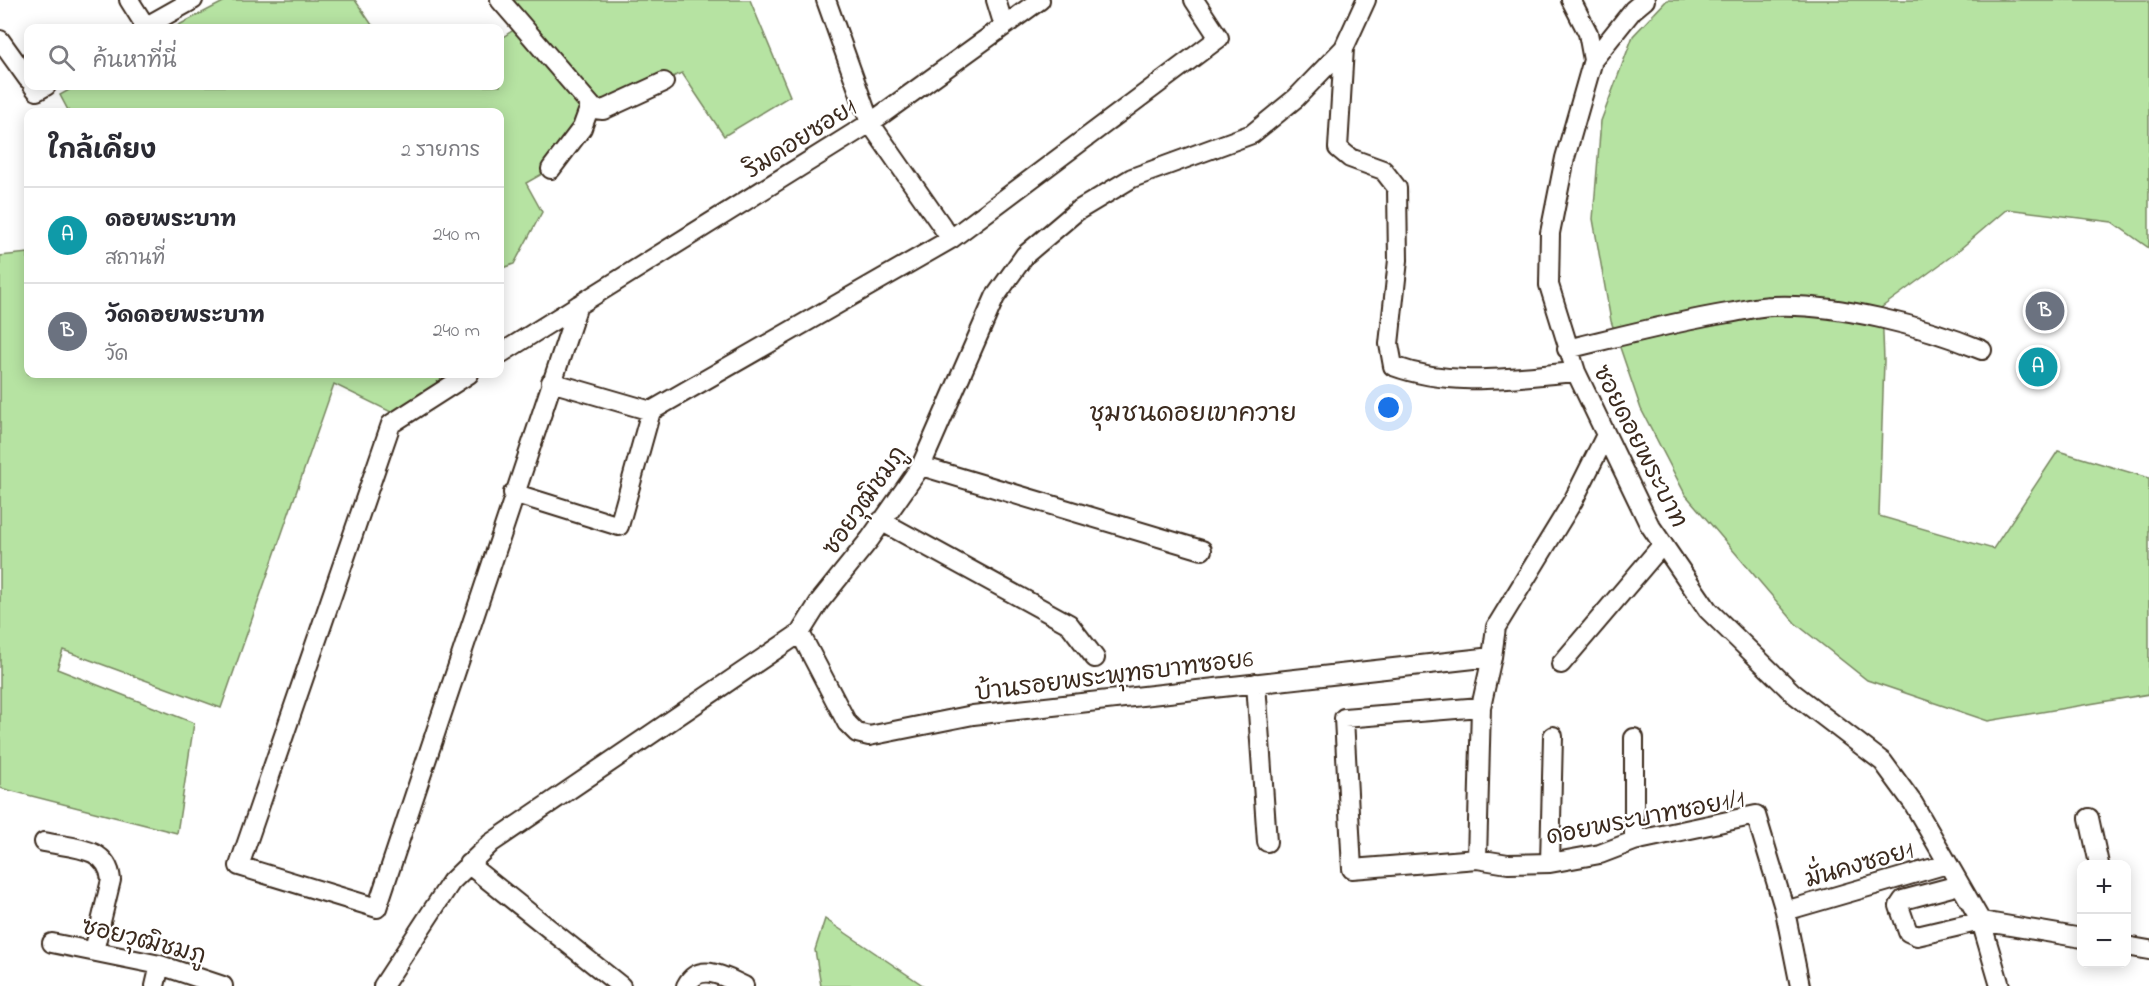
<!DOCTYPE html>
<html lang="th">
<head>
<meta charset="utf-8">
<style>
	:root { --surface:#fff; --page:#f7f7f7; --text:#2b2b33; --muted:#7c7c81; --line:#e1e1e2; --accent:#3b2a1e }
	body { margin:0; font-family:"Indie Flower","Playpen Sans Thai",sans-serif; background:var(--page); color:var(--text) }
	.controls { position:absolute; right:18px; bottom:18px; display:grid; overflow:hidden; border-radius:12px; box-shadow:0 3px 15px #0003 }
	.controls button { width:54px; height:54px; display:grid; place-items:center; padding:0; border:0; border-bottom:2px solid var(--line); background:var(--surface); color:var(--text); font:30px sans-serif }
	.you { position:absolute; left:1389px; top:408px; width:21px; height:21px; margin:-15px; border:4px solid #fff; border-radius:50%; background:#1a73e8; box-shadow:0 0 0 9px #1a73e833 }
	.badge { display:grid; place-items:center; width:39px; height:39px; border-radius:50%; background:var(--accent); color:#fff; font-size:20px; font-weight:700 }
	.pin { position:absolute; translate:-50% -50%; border:3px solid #fff; box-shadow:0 2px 6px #0006 }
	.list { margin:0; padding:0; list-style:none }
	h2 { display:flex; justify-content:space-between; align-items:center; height:78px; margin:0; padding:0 24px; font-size:26px }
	h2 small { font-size:20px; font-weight:400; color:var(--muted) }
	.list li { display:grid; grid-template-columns:39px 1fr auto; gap:18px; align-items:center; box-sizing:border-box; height:96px; padding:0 24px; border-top:2px solid var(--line) }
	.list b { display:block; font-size:22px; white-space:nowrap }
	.list p { margin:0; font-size:20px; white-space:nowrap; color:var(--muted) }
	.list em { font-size:20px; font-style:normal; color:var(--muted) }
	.icon { flex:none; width:33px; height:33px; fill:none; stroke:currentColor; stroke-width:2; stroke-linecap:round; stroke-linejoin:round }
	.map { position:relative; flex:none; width:2149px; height:986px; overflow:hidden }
	.search { position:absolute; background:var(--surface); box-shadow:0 3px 15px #0003; left:24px; top:24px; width:480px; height:66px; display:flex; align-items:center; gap:15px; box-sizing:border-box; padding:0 21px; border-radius:12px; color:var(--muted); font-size:22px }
	.panel { position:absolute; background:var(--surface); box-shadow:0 3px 15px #0003; left:24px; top:108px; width:480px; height:270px; border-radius:12px }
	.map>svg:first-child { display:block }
</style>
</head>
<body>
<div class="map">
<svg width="2149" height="986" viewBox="0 0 2149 986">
	<rect width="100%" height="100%" fill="#fff"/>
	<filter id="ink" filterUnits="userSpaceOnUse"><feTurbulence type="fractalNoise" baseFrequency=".0167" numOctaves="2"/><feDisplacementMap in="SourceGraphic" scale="12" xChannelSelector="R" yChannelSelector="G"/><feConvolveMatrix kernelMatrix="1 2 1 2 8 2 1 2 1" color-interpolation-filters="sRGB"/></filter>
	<g filter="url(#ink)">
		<!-- green -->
		<path fill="#b6e3a2" stroke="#788660" stroke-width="1.5" d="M 227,0 L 355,0 L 372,25 L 379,28 L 173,28 Z
			M 508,0 L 750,0 L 790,96 L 724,136 L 682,73 L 602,105 Z
			M 1667,0 L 2149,0 L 2149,248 L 2112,222 L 2007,209 L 1953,255 L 1882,307 L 1884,361 L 1879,516 L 1993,549 L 2058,451 L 2149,478 L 2149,694 L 1988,721 L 1867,680 L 1795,623 L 1685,494 L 1641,409 L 1611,321 L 1593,219 L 1601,121 L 1633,36 Z
			M 521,25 L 590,106 L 551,169 L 526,183 L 542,212 L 514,264 L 500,269 L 500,112 L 69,112 L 60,95 L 76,86 L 500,86 L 500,39 Z
			M 28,253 L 28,374 L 469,374 L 401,417 L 334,384 L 221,708 L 63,650 L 57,669 L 194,723 L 177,833 L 0,788 L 0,256 Z
			M 825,919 L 924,986 L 821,986 L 815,950 Z"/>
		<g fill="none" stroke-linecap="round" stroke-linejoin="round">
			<!-- minor casing -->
			<g stroke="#3b2a1e" stroke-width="22">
				<path id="minor" d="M 129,0 L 146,27
					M 500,0 L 594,109 L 603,110 L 664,82
					M 826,0 L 870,123 L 951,239
					M 996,0 L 1004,26
					M 1571,0 L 1588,33 L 1593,60 L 1565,158 L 1550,233 L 1549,285 L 1576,372 L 1649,524 L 1708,610 L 1793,693 L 1883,762 L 1913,803 L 1981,921 L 2000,986
					M 143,28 L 193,0
					M 0,40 L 28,79
					M 1344,48 L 1338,148 L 1350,158 L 1383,170 L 1397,188 L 1398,260 L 1389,344 L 1393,366 C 1453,388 1514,377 1576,372
					M 1593,60 L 1633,10 L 1645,0
					M 33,86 L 37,91 L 46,86
					M 551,169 L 582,128 L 590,106
					M 1567,349 C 1621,336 1674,322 1728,313 C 1743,311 1758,306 1773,306 C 1836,303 1924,326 1982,350
					M 500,354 L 870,123 L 1040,0
					M 469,374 L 391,424 L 239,866 L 377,908 L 578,305
					M 551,382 L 651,411
					M 921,466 L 1202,550
					M 513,493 L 619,526 L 651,411 L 951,239 L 1219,38 L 1194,0
					M 881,521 L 1069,624 L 1095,658
					M 800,633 L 847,723 L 857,733 L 869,736 L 973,715 L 1492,657
					M 1561,664 L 1663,544
					M 1256,683 L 1267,842
					M 1481,707 L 1344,718 L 1352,869 L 1477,859 L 1508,864 L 1550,863 L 1600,854 L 1634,841 L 1756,815 L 1785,911 L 1800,986
					M 1634,738 L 1634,841
					M 2089,818 L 2099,864
					M 44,842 C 72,848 108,846 111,880 L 94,951
					M 1477,859 L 1481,707 L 1492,657 L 1496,627 L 1573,501 L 1606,435
					M 1550,863 L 1553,736
					M 468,864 L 621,986
					M 1959,885 L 1903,900 L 1899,906 L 1908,932 L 1917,936 L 1981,921 L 2082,938
					M 1785,911 L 1947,864
					M 52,943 L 160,965 L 223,986
					M 2126,946 L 2149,950
					M 155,986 L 160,965
					M 383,986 L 451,882 L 491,843 L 800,633 L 820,601 L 870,539 L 921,466 L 995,297 L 1025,255 L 1077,211 L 1132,178 L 1252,134 L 1296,98 L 1344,48 L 1366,0
					M 686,986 C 699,961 725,977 744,986"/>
			</g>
			<!-- minor -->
			<use href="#minor" stroke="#fff" stroke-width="18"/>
		</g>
	</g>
	<g text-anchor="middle" stroke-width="4.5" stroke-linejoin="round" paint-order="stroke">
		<!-- street labels -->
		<g font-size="24" fill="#3b2a1e" stroke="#fff">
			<text transform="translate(800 138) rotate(-32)" y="8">ริมดอยซอย1</text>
			<text transform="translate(1641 446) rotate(63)" y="8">ซอยดอยพระบาท</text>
			<text transform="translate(864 500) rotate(-55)" y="8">ซอยวุฒิชมภู</text>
			<text transform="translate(1114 675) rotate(-7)" y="8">บ้านรอยพระพุทธบาทซอย6</text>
			<text transform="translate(1645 817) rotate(-11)" y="8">ดอยพระบาทซอย1/1</text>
			<text transform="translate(1859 864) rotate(-16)" y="8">มั่นคงซอย1</text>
			<text transform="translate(144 940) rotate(14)" y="8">ซอยวุฒิชมภู</text>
		</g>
		<!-- neighbourhood labels -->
		<g font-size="26" fill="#3b2a1e" stroke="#fff">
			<text x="1193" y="421">ชุมชนดอยเขาควาย</text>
		</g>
	</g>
</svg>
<div class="controls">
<button>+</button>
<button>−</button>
</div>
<div class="you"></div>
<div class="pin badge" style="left:2038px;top:367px;background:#0f9aa8">A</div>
<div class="pin badge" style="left:2045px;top:311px;background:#6b7280">B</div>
<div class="search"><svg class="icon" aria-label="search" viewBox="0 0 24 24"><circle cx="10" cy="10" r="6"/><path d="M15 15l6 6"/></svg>ค้นหาที่นี่</div>
<section class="panel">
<h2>ใกล้เคียง<small>2 รายการ</small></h2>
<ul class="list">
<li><span class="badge" style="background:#0f9aa8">A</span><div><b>ดอยพระบาท</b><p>สถานที่</p></div><em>240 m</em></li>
<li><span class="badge" style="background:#6b7280">B</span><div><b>วัดดอยพระบาท</b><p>วัด</p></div><em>240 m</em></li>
</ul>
</section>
</div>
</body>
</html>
